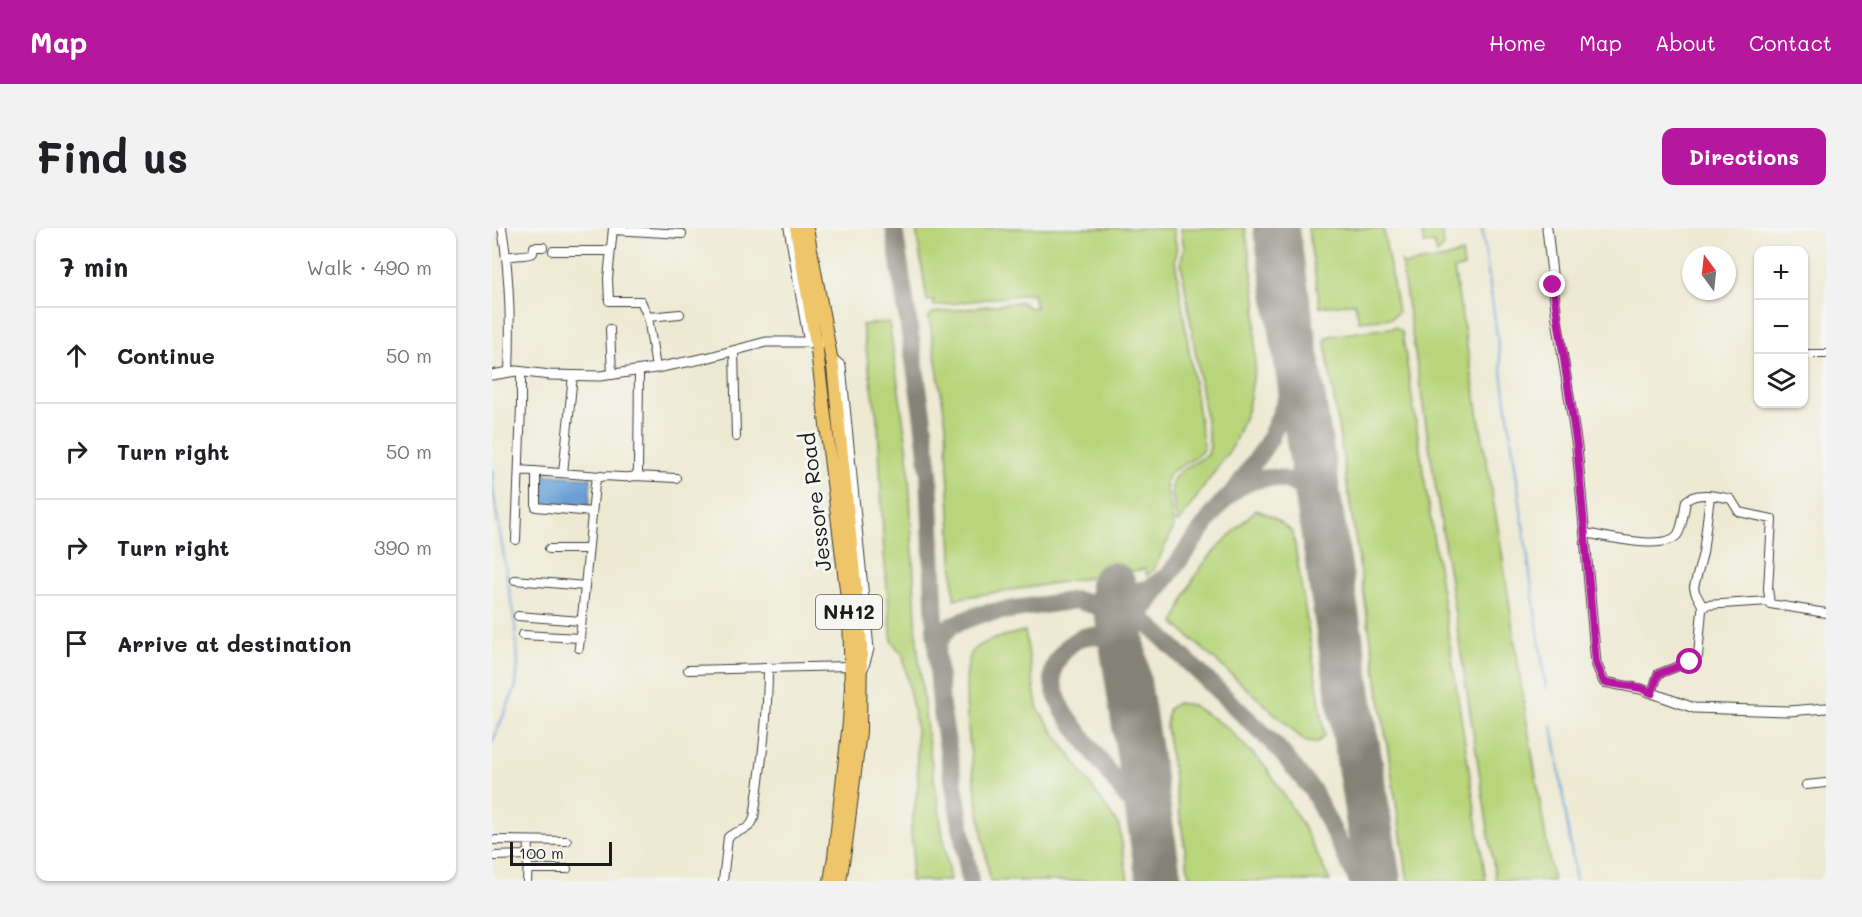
<!DOCTYPE html>
<html lang="en">
<head>
<meta charset="utf-8">
<style>
	:root { --surface:#fff; --page:#f2f2f2; --text:#202124; --muted:#757577; --line:#e0e0e0; --accent:#b5179e }
	body { margin:0; font-family:Mali,sans-serif; background:var(--page); color:var(--text) }
	.controls { position:absolute; right:18px; top:18px; display:grid; overflow:hidden; border-radius:12px; box-shadow:0 2px 4px #0004 }
	.controls button { width:54px; height:54px; display:grid; place-items:center; padding:0; border:0; border-bottom:2px solid var(--line); background:var(--surface); color:var(--text); font:30px sans-serif }
	.compass { position:absolute; left:1190px; top:18px; width:54px; height:54px; border-radius:50%; background:var(--surface); box-shadow:0 2px 4px #0004; rotate:345deg }
	.scale { position:absolute; left:18px; bottom:15px; width:102px; box-sizing:border-box; padding-left:6px; border:3px solid #1c1c1c; border-top:0; font-size:16px; line-height:21px; white-space:nowrap; color:#1c1c1c; -webkit-text-stroke:4px #f6f6f2; paint-order:stroke }
	.stop { position:absolute; width:18px; height:18px; margin:-14px; border:4px solid #b5179e; border-radius:50%; background:#fff }
	.stop.end { background:#b5179e; border-color:#fff; box-shadow:0 2px 6px #0008 }
	.list { margin:0; padding:0; list-style:none }
	h2 { display:flex; justify-content:space-between; align-items:center; height:78px; margin:0; padding:0 24px; font-size:26px }
	h2 small { font-size:20px; font-weight:400; color:var(--muted) }
	.list li { display:grid; grid-template-columns:39px 1fr auto; gap:18px; align-items:center; box-sizing:border-box; height:96px; padding:0 24px; border-top:2px solid var(--line) }
	.list b { display:block; font-size:22px; white-space:nowrap }
	.list em { font-size:20px; font-style:normal; color:var(--muted) }
	.icon { flex:none; width:33px; height:33px; fill:none; stroke:currentColor; stroke-width:2; stroke-linecap:round; stroke-linejoin:round }
	.map { position:relative; flex:none; width:1334px; height:653px; overflow:hidden; border-radius:12px }
	header { display:flex; align-items:center; gap:36px; box-sizing:border-box; height:84px; padding:0 30px; background:var(--accent); color:#fff }
	header strong { font-size:28px }
	nav { display:flex; gap:33px; margin-inline-start:auto; font-size:21px }
	.intro { display:flex; align-items:center; justify-content:space-between; box-sizing:border-box; height:144px; padding:0 36px }
	h1 { margin:0; font-size:42px }
	.button { padding:15px 27px; border-radius:12px; background:var(--accent); color:#fff; font-size:21px; font-weight:700 }
	main { display:flex; gap:36px; padding:0 36px }
	aside { flex:1; background:var(--surface); border-radius:12px; box-shadow:0 2px 4px #0004 }
	.map>svg:first-child { display:block }
</style>
</head>
<body>
<header>
<strong>Map</strong>
<nav><a>Home</a><a>Map</a><a>About</a><a>Contact</a></nav>
</header>
<div class="intro"><h1>Find us</h1><a class="button">Directions</a></div>
<main>
<aside>
<h2>7 min<small>Walk · 490 m</small></h2>
<ul class="list">
<li><svg class="icon" aria-label="ahead" viewBox="0 0 24 24"><path d="M12 20V5M6 11l6-6 6 6"/></svg><div><b>Continue</b></div><em>50 m</em></li>
<li><svg class="icon" aria-label="right" viewBox="0 0 24 24"><path d="M7 20v-9h11M14 6l5 5-5 5"/></svg><div><b>Turn right</b></div><em>50 m</em></li>
<li><svg class="icon" aria-label="right" viewBox="0 0 24 24"><path d="M7 20v-9h11M14 6l5 5-5 5"/></svg><div><b>Turn right</b></div><em>390 m</em></li>
<li><svg class="icon" aria-label="arrive" viewBox="0 0 24 24"><path d="M6 21V4h12l-3 4 3 4H6"/></svg><div><b>Arrive at destination</b></div></li>
</ul>
</aside>
<div class="map">
<svg width="1334" height="653" viewBox="0 0 1334 653">
	<rect width="100%" height="100%" fill="#f6f6f2"/>
	<filter id="ink" filterUnits="userSpaceOnUse"><feTurbulence type="fractalNoise" baseFrequency=".0167" numOctaves="2"/><feDisplacementMap in="SourceGraphic" scale="12" xChannelSelector="R" yChannelSelector="G"/><feConvolveMatrix kernelMatrix="1 2 1 2 8 2 1 2 1" color-interpolation-filters="sRGB"/></filter>
	<filter id="wash" filterUnits="userSpaceOnUse"><feTurbulence type="fractalNoise" baseFrequency=".008" numOctaves="4" result="noise"/><feDisplacementMap in="SourceGraphic" scale="24" xChannelSelector="R" yChannelSelector="G"/><feGaussianBlur stdDeviation="1.35" result="paint"/><feColorMatrix in="noise" values="0 0 0 0 0 0 0 0 0 0 0 0 0 0 0 0 0 1.4 0 .05"/><feComposite in="paint" operator="in"/></filter>
	<g filter="url(#wash)">
		<rect width="100%" height="100%" fill="#ede9d2"/>
		<!-- green -->
		<path fill="#b8d57b" stroke="#6a784c" stroke-width="1.5" d="M 424,0 L 681,0 L 685,23 L 683,32 L 712,221 L 703,230 L 679,244 L 675,249 L 674,257 L 682,299 L 662,342 L 655,347 L 653,341 L 462,371 L 454,196 L 437,89 L 440,85 L 529,74 L 537,80 L 544,79 L 541,65 L 442,78 L 441,72 L 435,73 Z
			M 689,0 L 753,0 L 764,71 L 763,139 L 756,180 L 741,218 L 687,294 L 685,294 C 676,245 674,252 716,227 L 718,218 L 689,33 L 692,20 Z
			M 816,0 L 891,0 L 906,84 L 900,90 L 867,93 L 863,75 L 828,79 Z
			M 929,0 L 950,0 L 952,19 L 945,26 L 942,15 L 932,16 Z
			M 970,25 L 972,39 L 962,42 L 1008,312 L 1033,483 L 1061,653 L 1004,653 L 909,34 L 913,37 L 953,30 Z
			M 397,94 L 416,225 L 425,414 L 436,511 L 458,653 L 418,653 L 421,624 L 419,602 L 426,557 L 424,498 L 411,427 L 400,414 L 392,326 L 386,196 L 370,97 Z
			M 904,99 L 910,104 L 994,653 L 916,653 L 833,113 L 837,108 Z
			M 763,282 C 779,286 789,294 801,305 L 833,507 L 825,515 L 820,515 L 813,513 L 682,395 C 689,381 693,365 701,352 C 717,324 742,305 763,282 Z
			M 533,403 L 544,472 L 546,481 L 627,598 L 636,653 L 498,653 C 493,617 459,444 482,422 C 494,411 517,407 533,403 Z
			M 685,475 L 700,477 L 733,498 L 774,539 L 810,596 L 838,653 L 698,653 L 674,499 L 676,481 Z"/>
		<!-- water -->
		<path fill="#679fd5" stroke="#425e78" stroke-width="1.5" d="M 48,246 L 99,250 L 97,282 L 47,278 Z"/>
		<g fill="none" stroke-linecap="round" stroke-linejoin="round">
			<!-- stream -->
			<path stroke="#679fd5" stroke-width="2" d="M 990,0 L 1054,461
				M 0,242 L 1,262 L 23,397 L 26,434 L 24,458 L 0,515
				M 1060,497 L 1084,653"/>
			<!-- taxiway -->
			<path stroke="#848277" stroke-width="18" d="M 402,0 L 431,192 L 437,244 L 443,401 L 449,478 L 478,653
				M 746,260 C 781,240 811,250 829,286
				M 614,368 L 656,361 L 670,351
				M 606,369 L 627,373 L 643,385 L 669,408 L 784,518 L 821,563 L 866,653
				M 445,423 L 448,412 L 460,397 L 489,386 L 584,372 L 605,378 L 622,394 L 632,425
				M 635,441 C 625,410 596,394 572,423 C 567,429 562,436 561,444 C 559,457 566,473 572,484 L 645,583 L 657,605 L 665,638
				M 635,442 C 635,424 637,408 645,391 L 726,279 L 744,261 L 778,211 L 797,165 L 801,147 L 803,118"/>
			<!-- runway -->
			<path stroke="#848277" stroke-width="46" d="M 784,0 L 886,653
				M 621,357 L 667,653"/>
		</g>
	</g>
	<g filter="url(#ink)">
		<g fill="none" stroke-linecap="round" stroke-linejoin="round">
			<!-- minor casing -->
			<g stroke="#3b3b37" stroke-width="10">
				<path id="minor" d="M 10,0 C 18,48 19,96 17,144
					M 121,0 L 116,51 L 117,73 L 149,73 L 156,89
					M 121,2 L 190,6
					M 61,23 L 118,23
					M 14,29 C 23,27 34,28 41,25 L 42,19 L 51,19
					M 118,101 L 120,147
					M 242,123 L 244,209
					M 1312,126 L 1334,126
					M 164,140 L 156,89 L 188,86
					M 27,242 L 109,248
					M 44,243 L 44,279 L 100,284
					M 71,245 L 81,147
					M 143,248 L 184,250
					M 1093,305 C 1112,308 1174,324 1186,306 C 1191,297 1192,283 1194,273 C 1205,263 1225,268 1239,271 L 1247,284 L 1280,291 L 1276,361 L 1278,376 L 1334,385
					M 24,312 L 29,178 L 29,143
					M 57,321 L 96,321
					M 23,352 L 93,358
					M 1211,379 L 1203,364 L 1202,359 L 1211,325 L 1218,268
					M 26,388 L 89,393
					M 30,407 L 88,410
					M 87,420 L 103,256 L 105,250 C 117,245 130,252 143,248 L 146,243 L 147,144
					M 196,442 L 358,438
					M 1160,465 L 1166,446 L 1202,432 L 1206,428 L 1210,382 L 1214,377 L 1277,373
					M 1314,557 L 1334,555
					M 0,612 L 75,613
					M 3,628 L 36,627
					M 36,641 L 75,641
					M 35,653 L 37,613
					M 231,653 L 236,609 C 247,600 257,605 262,590 C 269,539 276,491 276,440"/>
			</g>
			<!-- tertiary casing -->
			<g stroke="#3b3b37" stroke-width="11">
				<path id="tertiary" d="M 297,0 L 317,115
					M 1055,0 L 1065,91 L 1085,219 L 1104,435 L 1112,454 L 1149,461 L 1202,480 L 1297,483 L 1334,480
					M 339,129 L 349,138 L 377,421 L 371,441
					M 0,147 L 24,143 L 58,147 L 108,148 L 164,140 L 214,130 L 274,114 L 329,114"/>
			</g>
			<!-- trunk casing -->
			<g stroke="#3b3b37" stroke-width="14">
				<path id="trunk" d="M 304,0 L 324,115 L 357,386 L 359,459 L 357,494 L 342,629 L 338,653
					M 315,0 L 341,139 L 369,416 L 368,504 L 354,616 L 348,653"/>
			</g>
			<!-- minor -->
			<use href="#minor" stroke="#fff" stroke-width="8"/>
			<!-- tertiary -->
			<use href="#tertiary" stroke="#fff" stroke-width="9"/>
			<!-- trunk -->
			<use href="#trunk" stroke="#eec569" stroke-width="12"/>
		</g>
	</g>
	<g fill="none" stroke-linecap="round" stroke-linejoin="round" filter="url(#ink)">
		<!-- route -->
		<path stroke="#b5179e" stroke-width="8" d="M 1061,57 L 1085,219 L 1104,435 L 1112,454 L 1149,460 L 1160,465 L 1166,446 L 1198,434"/>
	</g>
	<g text-anchor="middle" stroke-width="6" stroke-linejoin="round" paint-order="stroke">
		<!-- shield labels -->
		<rect fill="#f6f6f2" stroke="#5d5d5c" stroke-width="1.5" x="324" y="367" width="66" height="34" rx="4.5"/>
		<g font-size="20" font-weight="bold" fill="#1c1c1c">
			<text x="357" y="391">NH12</text>
		</g>
		<!-- street labels -->
		<g font-size="21" fill="#1c1c1c" stroke="#f6f6f2">
			<text transform="translate(324 274) rotate(-97)" y="7">Jessore Road</text>
		</g>
	</g>
</svg>
<div class="controls">
<button>+</button>
<button>−</button>
<button><svg class="icon" aria-label="layers" viewBox="0 0 24 24"><path d="M12 4l9 5-9 5-9-5zM3 14l9 5 9-5"/></svg></button>
</div>
<svg class="compass" viewBox="-18 -18 36 36"><path d="M0-13l5 13h-10z" fill="#e53935"/><path d="M0 13l5-13h-10z" fill="#757577"/></svg>
<div class="scale">100 m</div>
<div class="stop" style="left:1198px;top:434px"></div>
<div class="stop end" style="left:1061px;top:57px"></div>
</div>
</main>
</body>
</html>
